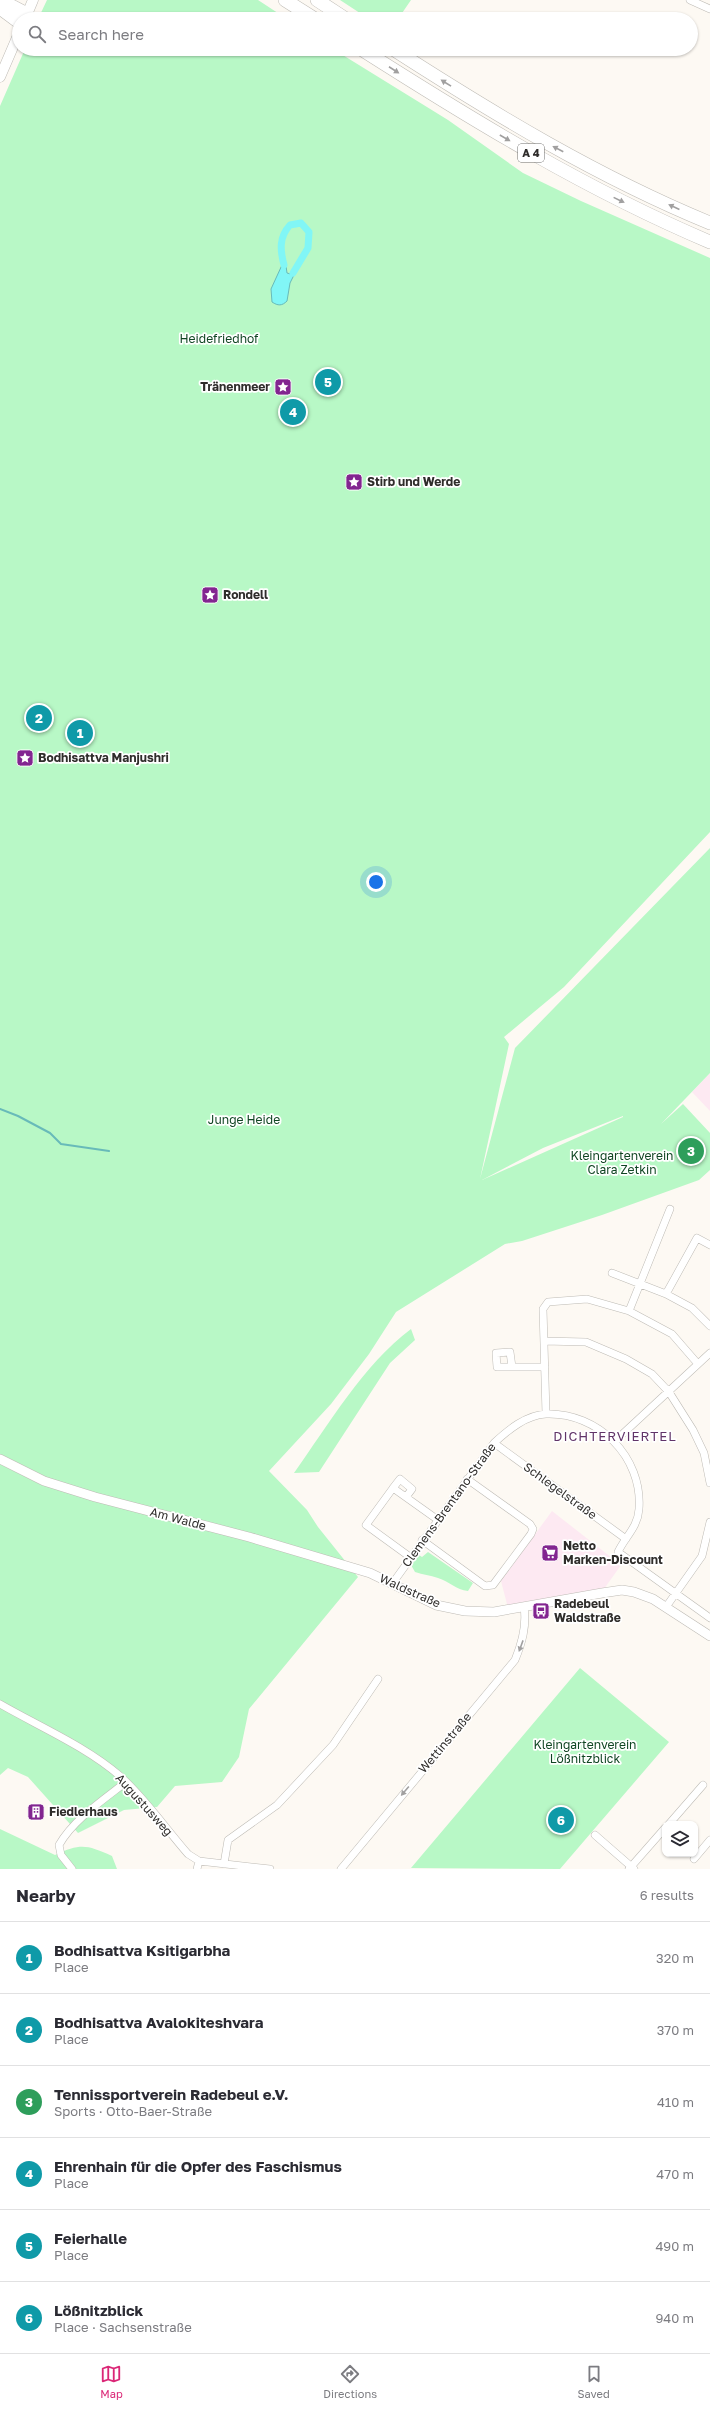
<!DOCTYPE html>
<html lang="en">
<head>
<meta charset="utf-8">
<style>
	:root { --surface:#fff; --page:#f2f2f3; --text:#2b2b33; --muted:#7c7c81; --line:#e1e1e2; --accent:#db2777 }
	body { margin:0; font-family:"Golos Text",sans-serif; background:var(--page); color:var(--text) }
	.controls { position:absolute; right:12px; bottom:12px; display:grid; overflow:hidden; border-radius:8px; box-shadow:0 1px 3px #0004 }
	.controls button { width:36px; height:36px; display:grid; place-items:center; padding:0; border:0; border-bottom:1px solid var(--line); background:var(--surface); color:var(--text); font:20px sans-serif }
	.you { position:absolute; left:376px; top:882px; width:14px; height:14px; margin:-10px; border:3px solid #fff; border-radius:50%; background:#1a73e8; box-shadow:0 0 0 6px #1a73e833 }
	.badge { display:grid; place-items:center; width:26px; height:26px; border-radius:50%; background:var(--accent); color:#fff; font-size:13px; font-weight:700 }
	.pin { position:absolute; translate:-50% -50%; border:2px solid #fff; box-shadow:0 1px 4px #0006 }
	.list { margin:0; padding:0; list-style:none }
	h2 { display:flex; justify-content:space-between; align-items:center; height:52px; margin:0; padding:0 16px; font-size:17px }
	h2 small { font-size:13px; font-weight:400; color:var(--muted) }
	.list li { display:grid; grid-template-columns:26px 1fr auto; gap:12px; align-items:center; box-sizing:border-box; height:72px; padding:0 16px; border-top:1px solid var(--line) }
	.list b { display:block; font-size:15px; white-space:nowrap }
	.list p { margin:0; font-size:13px; white-space:nowrap; color:var(--muted) }
	.list em { font-size:13px; font-style:normal; color:var(--muted) }
	.icon { flex:none; width:22px; height:22px; fill:none; stroke:currentColor; stroke-width:2; stroke-linecap:round; stroke-linejoin:round }
	.map { position:relative; flex:none; width:710px; height:1869px; overflow:hidden }
	.search { position:absolute; background:var(--surface); box-shadow:0 1px 3px #0004; left:12px; right:12px; top:12px; height:44px; display:flex; align-items:center; gap:10px; box-sizing:border-box; padding:0 14px; border-radius:22px; color:var(--muted); font-size:15px }
	.sheet { height:484px; background:var(--surface) }
	nav { display:flex; justify-content:space-around; align-items:center; box-sizing:border-box; height:56px; border-top:1px solid var(--line); background:var(--surface); font-size:11px; color:var(--muted) }
	nav a { display:grid; justify-items:center; gap:2px }
	nav .on { color:var(--accent) }
	.map>svg:first-child { display:block }
</style>
</head>
<body>
<div class="map">
<svg width="710" height="1869" viewBox="0 0 710 1869">
	<rect width="100%" height="100%" fill="#fdf9f3"/>
	<!-- commercial -->
	<path fill="#fde9f2" d="M 710,1073 L 710,1111 L 692,1092 Z
		M 552,1511 L 621,1565 L 604,1589 L 508,1608 L 501,1581 Z"/>
	<!-- green -->
	<path fill="#b8f8c6" fill-rule="evenodd" d="M 47,0 L 258,0 L 287,19 L 38,19 Z
		M 340,0 L 411,0 L 398,19 L 369,19 Z
		M 25,49 L 333,49 L 448,120 L 523,173 L 581,201 L 710,258 L 710,832 L 564,987 L 504,1037 L 509,1044 L 480,1179 L 515,1048 L 710,848 L 710,1073 L 661,1124 L 683,1104 L 710,1133 L 710,1170 L 699,1180 L 602,1215 L 522,1241 L 505,1244 L 396,1312 L 369,1354 L 331,1404 L 269,1471 L 307,1510 L 318,1527 L 358,1577 L 249,1709 L 239,1757 L 222,1782 L 175,1786 L 157,1807 L 124,1810 L 78,1833 L 28,1777 L 8,1768 L 0,1775 L 0,106 ZM 623,1116 L 623,1117 L 482,1180 L 543,1148 Z
		M 411,1329 L 415,1340 L 390,1363 L 319,1472 L 294,1473 C 329,1424 363,1365 411,1329 Z
		M 428,1552 L 473,1583 L 468,1591 C 456,1590 449,1581 438,1578 C 430,1575 423,1575 415,1572 L 411,1565 L 419,1555 L 422,1557 Z
		M 580,1668 L 669,1742 L 560,1869 L 411,1868 Z
		M 0,1829 L 55,1855 C 81,1843 87,1845 112,1856 L 117,1869 L 0,1869 Z"/>
	<!-- water -->
	<path fill="#81f6f6" stroke="#68bab9" d="M 282,265 L 286,266 L 287,273 L 294,275 L 290,283 L 287,301 C 282,306 278,306 272,302 L 271,289 Z"/>
	<g fill="none" stroke-linecap="round" stroke-linejoin="round">
		<!-- stream -->
		<path stroke="#68bab9" stroke-width="2" d="M 0,1109 L 18,1116 L 50,1133 L 61,1144 L 109,1151"/>
		<!-- canal -->
		<path stroke="#81f6f6" stroke-width="7" d="M 284,265 C 280,250 279,237 290,225 L 301,223 L 309,232 L 308,248 L 293,273"/>
		<!-- minor casing -->
		<g stroke="#bebbb5" stroke-width="8">
			<path id="minor" d="M 690,0 L 710,9
				M 612,1273 L 666,1294 L 692,1308 L 710,1326
				M 666,1294 L 697,1238 L 710,1245
				M 629,1311 L 670,1209
				M 544,1341 L 586,1342 L 626,1359 L 652,1374 L 669,1392 L 693,1430 L 704,1453 L 710,1483
				M 512,1367 L 510,1352 L 496,1353 L 497,1367 L 545,1367
				M 546,1414 L 543,1309 L 548,1302 L 587,1299 L 629,1311 L 672,1334 L 698,1364
				M 615,1441 L 710,1353
				M 494,1443 L 626,1539
				M 393,1488 L 400,1479 L 412,1489 L 406,1497
				M 422,1540 L 485,1586 L 493,1585 L 531,1534 L 533,1529 L 530,1524 L 467,1479
				M 410,1557 L 366,1525 L 393,1488 L 438,1520
				M 392,1584 L 494,1443 C 508,1430 526,1415 546,1414 C 598,1412 643,1457 639,1509 C 638,1527 625,1537 618,1552 L 710,1618
				M 666,1607 L 702,1556 L 710,1522
				M 0,1704 C 40,1727 85,1746 120,1776 C 145,1798 166,1829 188,1854 L 199,1861 L 270,1869
				M 669,1824 L 703,1785
				M 595,1835 L 634,1869
				M 694,1859 L 710,1840
				M 224,1864 L 228,1840 L 277,1805 L 333,1745 L 378,1679
				M 72,1869 L 61,1855 L 59,1845 C 73,1820 103,1800 126,1782
				M 197,1869 L 199,1861
				M 341,1869 L 515,1660 C 522,1643 527,1626 524,1607
				M 629,1869 L 665,1828"/>
		</g>
		<!-- tertiary casing -->
		<g stroke="#bebbb5" stroke-width="10">
			<path id="tertiary" d="M 0,1459 L 44,1481 L 95,1497 L 249,1537 L 370,1573 L 436,1605 L 465,1611 L 494,1612 L 602,1593 L 622,1590 L 634,1592 L 653,1599 L 710,1636"/>
		</g>
		<!-- secondary casing -->
		<g stroke="#bebbb5" stroke-width="11">
			<path id="secondary" d="M 25,19 L 33,0
				M 0,77 L 19,33"/>
		</g>
		<!-- motorway casing -->
		<g stroke="#bebbb5" stroke-width="14">
			<path id="motorway" d="M 0,0 L 27,14
				M 285,0 L 315,19
				M 317,0 L 346,19
				M 0,8 L 19,22
				M 361,49 C 474,121 587,190 710,242
				M 393,49 C 494,114 598,177 710,223"/>
		</g>
		<!-- minor -->
		<use href="#minor" stroke="#fff" stroke-width="7"/>
		<!-- tertiary -->
		<use href="#tertiary" stroke="#fff" stroke-width="9"/>
		<!-- secondary -->
		<use href="#secondary" stroke="#fff" stroke-width="10"/>
		<!-- motorway -->
		<use href="#motorway" stroke="#fff" stroke-width="13"/>
	</g>
	<!-- one-way arrows -->
	<defs><path id="oneway-solid" d="M-6-.8H1V-3.2L6.5 0L1 3.2V.8H-6Z"/></defs>
	<g fill="#a1a0a0">
		<use href="#oneway-solid" transform="translate(394 70) rotate(33)"/>
		<use href="#oneway-solid" transform="translate(446 83) rotate(-148)"/>
		<use href="#oneway-solid" transform="translate(505 138) rotate(30)"/>
		<use href="#oneway-solid" transform="translate(558 149) rotate(-152)"/>
		<use href="#oneway-solid" transform="translate(619 200) rotate(26)"/>
		<use href="#oneway-solid" transform="translate(674 207) rotate(-155)"/>
		<use href="#oneway-solid" transform="translate(521 1646) rotate(110)"/>
		<use href="#oneway-solid" transform="translate(405 1791) rotate(130)"/>
	</g>
	<!-- icons -->
	<defs>
		<g id="sight-square" transform="scale(0.9)"><rect x="-9" y="-9" width="18" height="18" rx="4" fill="#822590" stroke="#fff"/><path d="M0-6L1.8-2.2L6-1.7L2.9 1.2L3.7 5.4L0 3.3L-3.7 5.4L-2.9 1.2L-6-1.7L-1.8-2.2Z" fill="#fff"/></g>
		<g id="supermarket-square" transform="scale(0.9)"><rect x="-9" y="-9" width="18" height="18" rx="4" fill="#822590" stroke="#fff"/><path d="M-6-5.5h2.5l.6 2H6L4.5 2H-2.5L-4.4-4H-6ZM-1.5 3.2a1.3 1.3 0 1 0 .1 0ZM3 3.2a1.3 1.3 0 1 0 .1 0Z" fill="#fff"/></g>
		<g id="bus-square" transform="scale(0.9)"><rect x="-9" y="-9" width="18" height="18" rx="4" fill="#822590" stroke="#fff"/><path d="M-5-6H5V4H4V6H2V4H-2V6H-4V4H-5ZM-3.5-4V0h7V-4ZM-3.5 1.2v1.5H-2V1.2ZM2 1.2v1.5H3.5V1.2Z" fill="#fff"/></g>
		<g id="building-square" transform="scale(0.9)"><rect x="-9" y="-9" width="18" height="18" rx="4" fill="#822590" stroke="#fff"/><path d="M-4-6H4V6H1V3H-1V6H-4ZM-2.5-4.3h1.7v1.8h-1.7ZM.8-4.3h1.7v1.8H.8ZM-2.5-1h1.7V.8h-1.7ZM.8-1h1.7V.8H.8Z" fill="#fff"/></g>
	</defs>
	<g fill-rule="evenodd">
		<use href="#sight-square" x="283" y="387"/>
		<use href="#sight-square" x="354" y="482"/>
		<use href="#sight-square" x="210" y="595"/>
		<use href="#sight-square" x="25" y="758"/>
		<use href="#supermarket-square" x="550" y="1553"/>
		<use href="#bus-square" x="541" y="1611"/>
		<use href="#building-square" x="36" y="1812"/>
	</g>
	<g text-anchor="middle" stroke-width="3.5" stroke-linejoin="round" paint-order="stroke">
		<!-- shield labels -->
		<rect fill="#fff" stroke="#6d6c6b" stroke-width="1" x="518" y="144" width="26" height="18" rx="3"/>
		<g font-size="11" font-weight="bold" fill="#2f2d2b">
			<text x="531" y="157">A 4</text>
		</g>
		<!-- park labels -->
		<g font-size="12" fill="#0f4522" stroke="#fff">
			<text x="219" y="343">Heidefriedhof</text>
			<text x="244" y="1124">Junge Heide</text>
			<text x="622" y="1160">Kleingartenverein<tspan x="622" dy="14">Clara Zetkin</tspan></text>
			<text x="585" y="1749">Kleingartenverein<tspan x="585" dy="14">Lößnitzblick</tspan></text>
		</g>
		<!-- poi labels -->
		<g font-size="12" font-weight="bold" fill="#2f2d2b" stroke="#fff" text-anchor="start">
			<text x="270" y="391" text-anchor="end">Tränenmeer</text>
			<text x="367" y="486">Stirb und Werde</text>
			<text x="223" y="599">Rondell</text>
			<text x="38" y="762">Bodhisattva Manjushri</text>
			<text x="563" y="1550">Netto<tspan x="563" dy="14">Marken-Discount</tspan></text>
			<text x="554" y="1608">Radebeul<tspan x="554" dy="14">Waldstraße</tspan></text>
			<text x="49" y="1816">Fiedlerhaus</text>
		</g>
		<!-- street labels -->
		<g font-size="12" fill="#2f2d2b" stroke="#fff">
			<text transform="translate(560 1491) rotate(36)" y="4">Schlegelstraße</text>
			<text transform="translate(449 1505) rotate(-54)" y="4">Clemens-Brentano-Straße</text>
			<text transform="translate(178 1519) rotate(15)" y="4">Am Walde</text>
			<text transform="translate(410 1591) rotate(24)" y="4">Waldstraße</text>
			<text transform="translate(445 1743) rotate(-50)" y="4">Wettinstraße</text>
			<text transform="translate(144 1805) rotate(48)" y="4">Augustusweg</text>
		</g>
		<!-- neighbourhood labels -->
		<g font-size="13" letter-spacing="1" fill="#613469" stroke="#fff">
			<text x="615" y="1441">DICHTERVIERTEL</text>
		</g>
	</g>
</svg>
<div class="controls">
<button><svg class="icon" aria-label="layers" viewBox="0 0 24 24"><path d="M12 4l9 5-9 5-9-5zM3 14l9 5 9-5"/></svg></button>
</div>
<div class="you"></div>
<div class="pin badge" style="left:80px;top:733px;background:#0f9aa8">1</div>
<div class="pin badge" style="left:39px;top:718px;background:#0f9aa8">2</div>
<div class="pin badge" style="left:691px;top:1151px;background:#2e9e5b">3</div>
<div class="pin badge" style="left:293px;top:412px;background:#0f9aa8">4</div>
<div class="pin badge" style="left:328px;top:382px;background:#0f9aa8">5</div>
<div class="pin badge" style="left:561px;top:1820px;background:#0f9aa8">6</div>
<div class="search"><svg class="icon" aria-label="search" viewBox="0 0 24 24"><circle cx="10" cy="10" r="6"/><path d="M15 15l6 6"/></svg>Search here</div>
</div>
<section class="sheet">
<h2>Nearby<small>6 results</small></h2>
<ul class="list">
<li><span class="badge" style="background:#0f9aa8">1</span><div><b>Bodhisattva Ksitigarbha</b><p>Place</p></div><em>320 m</em></li>
<li><span class="badge" style="background:#0f9aa8">2</span><div><b>Bodhisattva Avalokiteshvara</b><p>Place</p></div><em>370 m</em></li>
<li><span class="badge" style="background:#2e9e5b">3</span><div><b>Tennissportverein Radebeul e.V.</b><p>Sports · Otto-Baer-Straße</p></div><em>410 m</em></li>
<li><span class="badge" style="background:#0f9aa8">4</span><div><b>Ehrenhain für die Opfer des Faschismus</b><p>Place</p></div><em>470 m</em></li>
<li><span class="badge" style="background:#0f9aa8">5</span><div><b>Feierhalle</b><p>Place</p></div><em>490 m</em></li>
<li><span class="badge" style="background:#0f9aa8">6</span><div><b>Lößnitzblick</b><p>Place · Sachsenstraße</p></div><em>940 m</em></li>
</ul>
</section>
<nav>
<a class="on"><svg class="icon" aria-label="map" viewBox="0 0 24 24"><path d="M3 6l6-2 6 2 6-2v14l-6 2-6-2-6 2zM9 4v14M15 6v14"/></svg>Map</a>
<a><svg class="icon" aria-label="directions" viewBox="0 0 24 24"><path d="M12 3l9 9-9 9-9-9zM9 14v-3h6M13 9l2 2-2 2"/></svg>Directions</a>
<a><svg class="icon" aria-label="saved" viewBox="0 0 24 24"><path d="M7 4h10v16l-5-4-5 4z"/></svg>Saved</a>
</nav>
</body>
</html>
